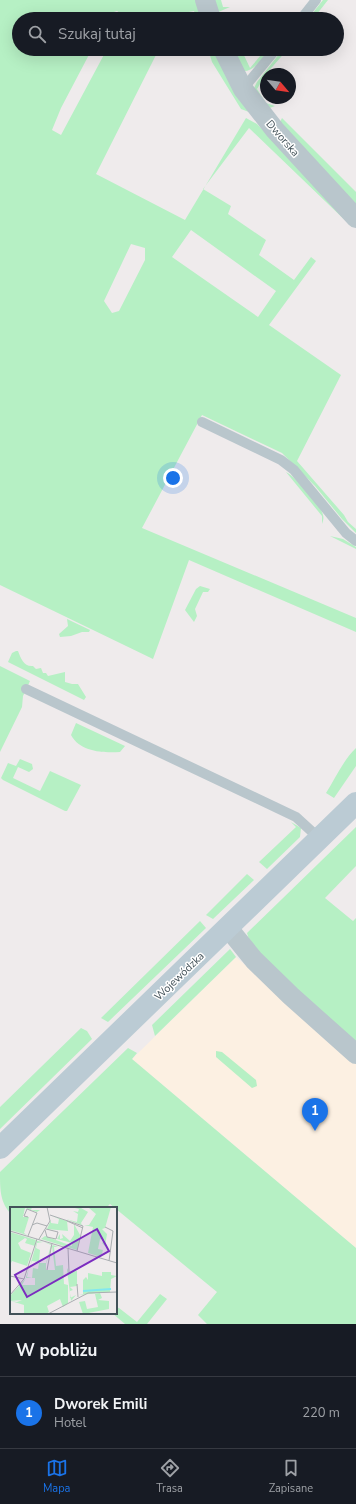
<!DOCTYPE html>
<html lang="pl">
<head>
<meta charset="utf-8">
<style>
	:root { --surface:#171b24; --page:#20242c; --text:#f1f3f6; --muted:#9ea1a6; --line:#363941; --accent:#1a73e8 }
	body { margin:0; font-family:"Nunito Sans",sans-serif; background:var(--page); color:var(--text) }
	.compass { position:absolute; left:260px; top:68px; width:36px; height:36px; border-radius:50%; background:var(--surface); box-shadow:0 4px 16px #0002; rotate:119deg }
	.you { position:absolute; left:173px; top:478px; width:14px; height:14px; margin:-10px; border:3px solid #fff; border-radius:50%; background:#1a73e8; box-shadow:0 0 0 6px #1a73e833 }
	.badge { display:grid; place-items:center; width:26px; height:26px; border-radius:50%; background:var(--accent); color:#fff; font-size:13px; font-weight:700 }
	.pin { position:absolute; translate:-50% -33px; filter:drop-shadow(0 1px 2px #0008) }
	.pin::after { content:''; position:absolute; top:21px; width:14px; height:12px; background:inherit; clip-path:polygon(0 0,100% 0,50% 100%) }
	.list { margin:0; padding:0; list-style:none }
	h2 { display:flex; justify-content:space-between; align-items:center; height:52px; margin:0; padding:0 16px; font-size:17px }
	h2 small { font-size:13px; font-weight:400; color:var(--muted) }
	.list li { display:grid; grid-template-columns:26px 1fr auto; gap:12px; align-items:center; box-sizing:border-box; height:72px; padding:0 16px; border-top:1px solid var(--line) }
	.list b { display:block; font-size:15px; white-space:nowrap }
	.list p { margin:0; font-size:13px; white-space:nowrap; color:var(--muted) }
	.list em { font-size:13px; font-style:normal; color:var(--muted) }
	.icon { flex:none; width:22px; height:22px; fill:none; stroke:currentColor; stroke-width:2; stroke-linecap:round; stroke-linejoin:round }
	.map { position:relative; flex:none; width:356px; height:1324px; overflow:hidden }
	.search { position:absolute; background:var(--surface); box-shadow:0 4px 16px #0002; left:12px; right:12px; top:12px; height:44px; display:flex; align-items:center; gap:10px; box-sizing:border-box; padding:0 14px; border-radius:22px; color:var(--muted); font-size:15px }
	.sheet { height:124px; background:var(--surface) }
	nav { display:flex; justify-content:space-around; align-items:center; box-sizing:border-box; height:56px; border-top:1px solid var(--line); background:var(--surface); font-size:11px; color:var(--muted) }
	nav a { display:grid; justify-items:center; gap:2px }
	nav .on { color:var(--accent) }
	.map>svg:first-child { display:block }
</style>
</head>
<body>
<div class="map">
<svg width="356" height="1324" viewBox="0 0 356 1324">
	<rect width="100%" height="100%" fill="#efebec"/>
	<!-- commercial -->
	<path fill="#fcf0e2" d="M 236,957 L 356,1064 L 356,1248 L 132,1059 Z"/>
	<!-- green -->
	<path fill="#b6f0c4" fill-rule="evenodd" d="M 0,0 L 197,0 L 204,19 L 197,19 L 194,11 L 178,14 L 175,19 L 123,19 L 124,16 L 117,11 L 111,13 L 108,19 L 19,19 L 19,49 L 92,49 L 61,108 L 52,130 L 61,135 L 107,49 L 159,49 L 96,174 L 185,220 L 246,118 L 257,124 L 352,221 L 352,227 L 249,128 L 203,189 L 231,206 L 228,214 L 266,240 L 259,255 L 294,280 L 311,257 L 316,261 L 269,325 L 341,375 L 297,461 L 344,515 L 348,522 L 356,529 L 356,533 L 342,519 L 315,486 L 282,453 L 202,415 L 142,528 L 356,618 L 356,632 L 189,560 L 153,659 L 0,585 ZM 191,230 L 276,291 L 258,317 L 172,257 ZM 131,244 L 145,248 L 145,260 L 119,311 L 112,313 L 104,301 Z
		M 211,0 L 221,0 L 223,7 L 230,7 L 216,13 Z
		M 323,0 L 328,0 L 313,19 L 308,19 Z
		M 208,49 L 214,49 L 249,112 L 241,109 L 212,62 Z
		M 229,49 L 241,49 L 250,68 L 266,49 L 270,49 C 263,57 255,71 244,71 Z
		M 283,49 L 288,49 L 266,74 L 257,89 L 266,103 L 275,106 L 267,109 L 254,88 L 257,82 Z
		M 282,118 L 356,192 L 356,207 L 280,122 Z
		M 286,472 C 296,477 321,505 323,515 C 324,518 323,521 322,524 L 322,516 Z
		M 330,536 L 343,539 L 356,547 L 356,549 Z
		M 200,586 L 210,589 L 208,592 L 203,592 L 195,609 L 197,616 L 194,622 L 185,610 L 196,589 Z
		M 67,619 L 90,630 L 89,632 L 82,632 L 71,636 L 60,637 L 59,634 L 68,626 Z
		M 16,651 L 18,651 C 21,659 24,667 33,666 L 36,669 L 41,668 L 43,673 L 46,673 L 48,676 L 65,672 L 65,682 L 72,684 L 78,684 L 86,697 L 84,700 L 8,662 L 12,653 Z
		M 0,666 L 30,681 L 23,696 L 22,707 L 0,752 Z
		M 76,723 L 125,746 L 120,752 C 103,753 80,752 71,735 Z
		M 356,748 L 356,766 L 334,798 L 326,793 C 335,779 344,759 356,748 Z
		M 20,759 L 32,764 L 33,769 L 29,772 L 18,767 L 13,778 L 40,791 L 50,771 L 81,785 L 67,811 L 65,811 L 3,780 L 1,778 L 8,763 L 16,766 Z
		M 291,822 L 301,828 L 300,837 L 267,869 L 259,862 L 296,827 Z
		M 356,827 L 356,866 L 325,898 L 353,921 L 356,918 L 356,1049 L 251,946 L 247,933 Z
		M 247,874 L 254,880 L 213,919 L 206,915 Z
		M 200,921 L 206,928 L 108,1022 L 101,1018 Z
		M 230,949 L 236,957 L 155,1036 L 152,1025 Z
		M 81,1028 L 87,1031 L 92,1039 L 0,1129 L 0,1107 Z
		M 128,1048 L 137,1053 L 132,1059 L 356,1248 L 356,1324 L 207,1324 L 198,1315 L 217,1292 L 110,1204 L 106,1208 L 11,1208 L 11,1214 C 0,1202 0,1190 0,1172 Z
		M 216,1051 L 222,1052 L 256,1080 L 257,1086 L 252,1088 L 216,1057 Z
		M 160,1294 L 167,1299 L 147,1324 L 125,1324 L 112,1313 L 116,1313 L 116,1307 L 119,1308 L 137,1322 Z"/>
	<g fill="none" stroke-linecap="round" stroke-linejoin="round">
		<!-- service -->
		<path stroke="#b9c6cc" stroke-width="10" d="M 301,19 L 316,0
			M 243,89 L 276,49
			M 202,422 L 281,460 L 294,470 L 346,533 L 356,541
			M 26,689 L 296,817 L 320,839"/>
		<!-- minor -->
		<path stroke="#b9c6cc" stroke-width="20" d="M 205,0 L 211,19
			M 223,49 L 243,89 L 275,130 L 356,218
			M 228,928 L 254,960 L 291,996 L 356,1054"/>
		<!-- secondary -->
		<path stroke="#bbcbd4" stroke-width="22" d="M 0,1148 L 356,803"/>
	</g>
	<g text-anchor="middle" stroke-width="3" stroke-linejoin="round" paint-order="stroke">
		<!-- street labels -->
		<g font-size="11" fill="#435259" stroke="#fff">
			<text transform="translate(283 138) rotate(49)" y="4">Dworska</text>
			<text transform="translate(179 976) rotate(-44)" y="4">Wojewódzka</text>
		</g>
	</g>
	<!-- overview -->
	<g transform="translate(10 1207)">
		<rect width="107" height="107" fill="#efebec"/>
		<path d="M 0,0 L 22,0 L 21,3 L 30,3 L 27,5 L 15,1 L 13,10 L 19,10 L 14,26 L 17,28 L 0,23 ZM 61,0 L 101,0 L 95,21 L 92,22 L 97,27 L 95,39 L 92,36 L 95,33 L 90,32 L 88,42 L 93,43 L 91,50 L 78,46 L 83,20 L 74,18 L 79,18 L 86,7 L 79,1 L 71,1 L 78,5 L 71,16 L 72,18 L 69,17 L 56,12 L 67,15 L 68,7 L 63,4 L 68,5 L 69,2 ZM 42,9 L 57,14 L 58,24 L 37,22 L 41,13 L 41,16 L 48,17 L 49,12 ZM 64,17 L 70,28 L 67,43 L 31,32 L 35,29 L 62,39 L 62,36 L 47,32 L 50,27 L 50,32 L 53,31 L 52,27 L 60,34 L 64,28 ZM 0,25 L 26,33 L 25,39 L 15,36 L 17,32 L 15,31 L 8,36 L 11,42 L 21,46 L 17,59 L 2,54 L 0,58 ZM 27,34 L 33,35 L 27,36 L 26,41 L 30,43 L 29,55 L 22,54 L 20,59 ZM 34,35 L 41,37 L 41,40 L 43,38 L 48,40 L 44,40 L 46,59 L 53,58 L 54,77 L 58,78 L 58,96 L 53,100 L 50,92 L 37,99 L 39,105 L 36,107 L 14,107 L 14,98 L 1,94 L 7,95 L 12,93 L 0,94 L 0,89 L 16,71 L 12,78 L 25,78 L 25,71 L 16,71 L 16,70 L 19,61 L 17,70 L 22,71 L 23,61 L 28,62 L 29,56 L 36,56 L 41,38 ZM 42,39 L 45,63 L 36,63 L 36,57 ZM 58,61 L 58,65 L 67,64 L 67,79 L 60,80 L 63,83 L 60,84 L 60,91 L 66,88 L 61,94 L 57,63 ZM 92,65 L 101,65 L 101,68 L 107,69 L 101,72 L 100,85 L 69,88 L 73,87 L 73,73 L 76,70 L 78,73 L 78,66 L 92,69 ZM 90,86 L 92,91 L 88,93 L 99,94 L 99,102 L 73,107 L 69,95 L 75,94 L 77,102 L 88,100 L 85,87 Z" fill="#b6f0c4" fill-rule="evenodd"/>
		<path fill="none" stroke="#81e8ef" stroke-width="2" d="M 73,84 L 101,82"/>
		<path fill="none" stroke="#aaaeb1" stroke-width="1" d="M 40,8 L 73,19 L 67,44M 18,10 L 14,9 L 17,2 L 27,6 L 18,29M 57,14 L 73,21M 22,18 L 27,16 L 37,19M 95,20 L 103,24 L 99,54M 35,23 L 37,30 L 46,32 L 48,25 L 36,22M 0,24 L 107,56M 29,32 L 40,14 L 37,0M 58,41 L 59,65M 37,63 L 42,36M 0,69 L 14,72M 67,77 L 68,90M 0,88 L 14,72 L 27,32M 38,107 L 78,86 L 107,85"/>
		<path fill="#7b2cbf" fill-opacity="0.15" stroke="#7b2cbf" stroke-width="2" d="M 87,22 L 99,44 L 17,90 L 5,68 Z"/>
		<rect width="107" height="107" fill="none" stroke="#435259" stroke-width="2"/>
	</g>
</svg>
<svg class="compass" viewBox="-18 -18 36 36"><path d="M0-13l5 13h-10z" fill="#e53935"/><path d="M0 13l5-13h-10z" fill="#9ea1a6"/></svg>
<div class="you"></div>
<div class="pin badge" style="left:315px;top:1131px">1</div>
<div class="search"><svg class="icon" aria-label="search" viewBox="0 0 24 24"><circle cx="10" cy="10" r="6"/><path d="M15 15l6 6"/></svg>Szukaj tutaj</div>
</div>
<section class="sheet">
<h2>W pobliżu<small></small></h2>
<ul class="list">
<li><span class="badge">1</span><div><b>Dworek Emili</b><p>Hotel</p></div><em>220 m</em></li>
</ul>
</section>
<nav>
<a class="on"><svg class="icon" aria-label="map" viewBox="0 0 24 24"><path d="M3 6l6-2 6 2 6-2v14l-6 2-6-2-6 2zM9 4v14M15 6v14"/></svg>Mapa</a>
<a><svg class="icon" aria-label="directions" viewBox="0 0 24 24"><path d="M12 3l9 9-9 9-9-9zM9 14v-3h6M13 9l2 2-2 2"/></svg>Trasa</a>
<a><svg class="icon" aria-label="saved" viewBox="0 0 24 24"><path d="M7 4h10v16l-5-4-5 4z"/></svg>Zapisane</a>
</nav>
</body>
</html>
